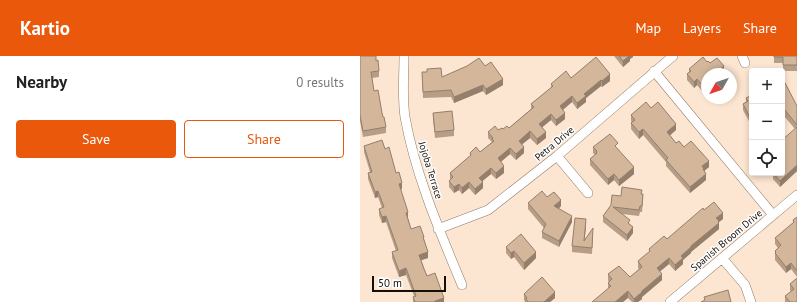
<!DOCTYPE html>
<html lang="en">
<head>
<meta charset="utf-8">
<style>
	:root { --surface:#fff; --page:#f6f6f6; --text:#222; --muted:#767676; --line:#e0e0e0; --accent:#ea580c }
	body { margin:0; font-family:"PT Sans",sans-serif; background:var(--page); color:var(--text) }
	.controls { position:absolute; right:12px; top:12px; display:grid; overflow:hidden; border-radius:4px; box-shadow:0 2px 6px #0003 }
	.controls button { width:36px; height:36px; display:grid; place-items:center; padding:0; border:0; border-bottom:1px solid var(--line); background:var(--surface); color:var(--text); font:20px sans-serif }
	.compass { position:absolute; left:341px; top:12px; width:36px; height:36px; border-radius:50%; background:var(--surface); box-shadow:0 2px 6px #0003; rotate:230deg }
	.scale { position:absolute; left:12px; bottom:10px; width:74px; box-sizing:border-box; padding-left:4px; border:2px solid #160f08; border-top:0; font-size:11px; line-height:14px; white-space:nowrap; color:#160f08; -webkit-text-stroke:3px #fff; paint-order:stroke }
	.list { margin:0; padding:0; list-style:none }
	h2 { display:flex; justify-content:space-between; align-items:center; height:52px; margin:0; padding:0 16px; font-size:17px }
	h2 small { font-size:13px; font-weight:400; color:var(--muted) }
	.actions { display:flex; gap:8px; padding:12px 16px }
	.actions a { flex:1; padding:9px 0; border:1px solid var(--accent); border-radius:4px; text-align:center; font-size:14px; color:var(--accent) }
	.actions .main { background:var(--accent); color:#fff }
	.icon { flex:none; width:22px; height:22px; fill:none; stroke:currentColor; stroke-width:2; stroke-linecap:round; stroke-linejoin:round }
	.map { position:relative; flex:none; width:437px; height:246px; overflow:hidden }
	header { display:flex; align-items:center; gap:24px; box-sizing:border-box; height:56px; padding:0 20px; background:var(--accent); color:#fff }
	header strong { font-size:19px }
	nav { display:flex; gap:22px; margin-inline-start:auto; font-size:14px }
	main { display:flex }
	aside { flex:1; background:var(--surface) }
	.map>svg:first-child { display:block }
</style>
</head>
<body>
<header>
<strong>Kartio</strong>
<nav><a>Map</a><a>Layers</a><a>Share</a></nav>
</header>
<main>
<aside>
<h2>Nearby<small>0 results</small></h2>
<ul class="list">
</ul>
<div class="actions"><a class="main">Save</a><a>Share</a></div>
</aside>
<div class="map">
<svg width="437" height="246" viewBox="0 0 437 246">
	<rect width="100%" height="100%" fill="#fce5d1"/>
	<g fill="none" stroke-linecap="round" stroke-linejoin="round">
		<!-- minor casing -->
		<g stroke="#907b69" stroke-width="10">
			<path id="minor" d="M 44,0 C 44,20 42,41 45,61 C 55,118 80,176 102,229
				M 382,0 L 385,7
				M 294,15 L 413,159
				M 197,100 L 228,137
				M 78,173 L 128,154 L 197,100 L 313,0
				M 362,202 L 385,229 L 391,246
				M 310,246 L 437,139"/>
		</g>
		<!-- minor -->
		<use href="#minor" stroke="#fff" stroke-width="9"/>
	</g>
	<!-- wall -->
	<path fill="#b69d85" d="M 0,0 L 19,15 L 19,21 L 12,22 L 14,35 L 26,71 L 26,77 L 3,81 L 0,65 Z
		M 254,0 L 273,0 L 273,1 L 270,3 L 270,5 L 263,11 Z
		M 414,0 L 437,0 L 437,15 L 423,15 L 423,7 L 414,7 Z
		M 347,6 L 364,16 L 362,18 L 347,18 L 347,30 L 342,35 L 337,29 L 334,32 L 327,24 L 327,18 L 329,16 L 329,13 Z
		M 125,10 L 143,29 L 126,39 L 123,35 L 94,47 L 91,41 L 63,42 L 62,16 L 67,16 L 82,21 Z
		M 211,22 L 250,25 L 242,31 L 241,30 L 226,42 L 226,46 L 217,53 L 212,46 L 203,54 L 205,63 L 196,70 L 191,64 L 182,71 L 186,82 L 177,89 L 170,82 L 162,88 L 164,97 L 156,104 L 150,98 L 141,106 L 144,117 L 136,123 L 131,118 L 122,125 L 123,132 L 115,139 L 109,132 L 102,138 L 99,134 L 94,137 L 89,131 L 89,125 L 90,124 L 90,117 L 110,100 L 110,97 L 120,96 L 132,86 L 128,82 L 128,76 L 149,72 L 171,53 L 171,48 L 191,32 L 191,28 Z
		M 392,30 L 392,71 L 383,54 L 383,48 L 386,46 L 386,42 L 391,40 L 390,37 L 390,31 Z
		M 424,42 L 437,50 L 437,115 L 420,131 L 413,123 L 413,120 L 410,117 L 422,117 L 435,73 L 424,60 Z
		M 291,52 L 316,74 L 310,79 L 316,87 L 324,91 L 349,111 L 344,115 L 346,124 L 330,137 L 306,110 L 306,106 L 283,79 L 279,83 L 271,73 L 271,67 L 272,66 L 271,65 L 271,59 Z
		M 73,57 L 94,74 L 94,80 L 75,82 L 73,63 Z
		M 4,90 L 25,93 L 36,117 L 42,133 L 40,133 L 48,162 L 51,173 L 64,183 L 68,202 L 61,204 L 67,220 L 84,246 L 53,246 L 53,241 L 54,240 L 46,219 L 39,221 L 32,202 L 32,196 L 36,195 L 26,166 L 22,167 L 19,159 L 19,153 L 22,152 L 18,141 L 15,142 L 8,123 L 8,117 L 10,116 L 4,96 Z
		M 233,91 L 258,93 L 274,118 L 259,130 L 254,124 L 248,129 L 230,109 L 230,103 L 235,99 L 233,97 Z
		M 282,138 L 283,144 L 282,156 L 280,156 L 279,160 L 262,158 L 270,169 L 273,177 L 267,185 L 243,166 L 243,160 L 261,140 Z
		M 187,141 L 201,150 L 199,153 L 212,166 L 199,191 L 182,182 L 182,176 L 184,172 L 168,153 L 168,147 Z
		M 344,154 L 363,163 L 359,166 L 359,173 L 331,196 L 331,197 L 323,204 L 323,208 L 315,215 L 309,208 L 300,215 L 302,224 L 282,241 L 282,243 L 278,246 L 272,246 L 268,242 L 248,233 L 248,227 L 249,226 L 248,225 L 248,218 L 270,221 L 279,213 L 278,212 L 278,205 L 289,196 L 289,193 L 307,183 Z
		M 437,161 L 437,221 L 431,213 L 426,217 L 415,204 L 415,195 L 418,192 L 415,188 L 415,182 L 433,167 L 433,164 Z
		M 226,169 L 224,184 L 233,178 L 232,198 L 212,196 L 212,190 Z
		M 146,191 L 176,202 L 164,214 L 154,201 L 151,203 L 146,197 Z
		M 437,222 L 437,246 L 425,246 L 425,240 L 431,236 L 430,234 L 430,228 Z
		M 164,238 L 195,242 L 190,246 L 165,246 L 164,244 Z"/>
	<!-- shaded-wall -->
	<path fill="#947f6c" d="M 269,0 L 273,0 L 273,1 L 270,3 L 270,5 L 263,11 L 263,5 Z
		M 364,10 L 364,16 L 362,18 L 354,18 Z
		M 250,18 L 250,25 L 242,31 L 242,25 Z
		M 143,23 L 143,29 L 126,39 L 126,33 Z
		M 337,23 L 337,29 L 334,32 L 334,26 Z
		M 241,24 L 241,30 L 226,42 L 226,46 L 217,53 L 217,47 L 224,38 Z
		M 347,24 L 347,30 L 342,35 L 342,29 Z
		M 123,29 L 123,35 L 94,47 L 94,41 Z
		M 212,40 L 212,46 L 200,56 L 200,50 Z
		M 424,49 L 424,55 L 422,56 L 422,50 Z
		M 205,57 L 205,63 L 196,70 L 196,64 Z
		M 191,58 L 191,64 L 179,74 L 179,68 Z
		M 316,68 L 316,74 L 307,82 L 307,76 Z
		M 283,73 L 283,79 L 279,83 L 279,76 Z
		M 170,75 L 170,82 L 159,91 L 159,85 Z
		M 186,76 L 186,82 L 177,89 L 177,83 Z
		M 164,91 L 164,97 L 156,104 L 156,98 Z
		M 150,92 L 150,98 L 138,108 L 138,102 Z
		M 349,105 L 349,111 L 344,115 L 342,110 Z
		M 437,109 L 437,115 L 420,131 L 420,125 Z
		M 144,110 L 144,117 L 136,123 L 136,117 Z
		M 274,111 L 274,118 L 259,130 L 259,124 Z
		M 131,112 L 131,118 L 119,128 L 119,122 Z
		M 254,118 L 254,124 L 248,129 L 248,123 Z
		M 346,118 L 346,124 L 330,137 L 330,131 Z
		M 109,126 L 109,132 L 102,138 L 102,132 Z
		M 123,126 L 123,132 L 115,139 L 115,133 Z
		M 42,127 L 42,133 L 39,134 L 39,128 Z
		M 99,128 L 99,134 L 94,137 L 94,131 Z
		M 18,135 L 18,141 L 15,142 L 15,136 Z
		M 201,144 L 201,150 L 194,156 L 194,150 Z
		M 48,156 L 48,162 L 46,163 L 46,157 Z
		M 363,157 L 363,163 L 359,166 L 359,173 L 331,196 L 331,197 L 323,204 L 323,208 L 315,215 L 315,209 L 321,200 L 331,190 L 356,162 Z
		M 26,160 L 26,166 L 22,167 L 22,161 Z
		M 212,160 L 212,166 L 199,191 L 199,185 Z
		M 226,163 L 226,169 L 224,191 L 224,185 Z
		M 273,171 L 273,177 L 267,185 L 267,179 Z
		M 154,195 L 154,201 L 151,203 L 151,197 Z
		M 68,196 L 68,202 L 59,205 L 59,199 Z
		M 176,196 L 176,202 L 164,214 L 164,207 Z
		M 309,202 L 309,208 L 297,218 L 297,212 Z
		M 431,207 L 431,213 L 426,217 L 426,211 Z
		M 46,212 L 46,219 L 39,221 L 39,215 Z
		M 302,218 L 302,224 L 282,241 L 282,243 L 278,246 L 274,246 L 274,243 L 282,235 Z
		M 268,235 L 268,242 L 263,246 L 255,246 Z
		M 195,236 L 195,242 L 190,246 L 183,246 Z
		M 84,242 L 84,246 L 75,246 L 75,245 Z"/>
	<!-- building -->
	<path fill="#d4b69b" stroke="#947f6c" d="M 0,0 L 16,0 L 16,5 L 18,4 L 19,15 L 11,16 L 14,35 L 18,34 L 22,57 L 23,61 L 24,61 L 26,71 L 3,75 L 0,59 Z
		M 259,0 L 269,0 L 263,5 Z
		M 414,0 L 437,0 L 437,9 L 423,9 L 423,1 L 414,1 Z
		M 236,1 L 250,18 L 242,25 L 241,24 L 224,38 L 226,40 L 217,47 L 212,40 L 200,50 L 205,57 L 196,64 L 191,58 L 179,68 L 186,76 L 177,83 L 170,75 L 159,85 L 164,91 L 156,98 L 150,92 L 138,102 L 144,110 L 136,117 L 131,112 L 119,122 L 123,126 L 115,133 L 109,126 L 102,132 L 99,128 L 94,131 L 89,125 L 93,121 L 90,117 L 111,99 L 110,97 L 116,91 L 120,96 L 134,85 L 132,83 L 133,82 L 128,76 L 135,70 L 138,74 L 142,72 L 143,73 L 147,70 L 149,72 L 174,51 L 171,48 L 193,30 L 191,28 L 206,15 L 211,22 Z
		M 343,1 L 347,6 L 348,5 L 350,7 L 357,2 L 364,10 L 354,18 L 347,18 L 347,24 L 342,29 L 337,23 L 334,26 L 327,18 L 331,15 L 329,13 Z
		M 119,2 L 125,10 L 131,6 L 143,23 L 126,33 L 123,29 L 94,41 L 91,34 L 63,36 L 62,16 L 67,16 L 67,13 L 81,12 L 82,21 L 107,10 Z
		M 423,23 L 437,50 L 437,69 L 424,53 L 424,49 L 422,50 L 422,38 L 424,42 Z
		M 392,30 L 392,36 L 390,31 Z
		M 392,39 L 392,65 L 383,48 L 388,45 L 386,42 Z
		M 286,46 L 291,52 L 298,46 L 316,68 L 307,76 L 316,87 L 319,85 L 324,91 L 331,85 L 349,105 L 342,110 L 344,113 L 343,113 L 346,118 L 330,131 L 306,104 L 308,102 L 283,73 L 279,76 L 271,67 L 275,64 L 271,59 Z
		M 92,55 L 94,74 L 75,76 L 73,57 Z
		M 437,71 L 437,109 L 420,125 L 413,117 L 422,117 L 422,84 Z
		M 250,78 L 258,87 L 255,90 L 274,111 L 259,124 L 254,118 L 248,123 L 230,103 L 237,97 L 236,96 L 237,95 L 233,91 Z
		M 22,84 L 25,93 L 29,91 L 36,117 L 39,116 L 42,127 L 39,128 L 48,156 L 46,157 L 51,173 L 60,170 L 64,181 L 63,181 L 68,196 L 59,199 L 64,213 L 67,220 L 75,217 L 80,231 L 84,242 L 75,245 L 75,246 L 55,246 L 53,241 L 56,240 L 46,212 L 39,215 L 32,196 L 38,194 L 26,160 L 22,161 L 19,153 L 24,151 L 18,135 L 15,136 L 8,117 L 12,116 L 4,90 Z
		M 262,131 L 282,134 L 281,138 L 283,138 L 282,150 L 280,150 L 279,154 L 253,151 L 270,164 L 268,167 L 273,171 L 267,179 L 243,160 L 251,149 L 252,139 L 261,140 Z
		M 182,135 L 187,141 L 194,136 L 201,144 L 194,150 L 212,160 L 199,185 L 182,176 L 186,168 L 168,147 Z
		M 354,146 L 363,157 L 356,162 L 359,165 L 358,166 L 359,167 L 331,190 L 331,191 L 321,200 L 323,202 L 315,209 L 309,202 L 297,212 L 302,218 L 282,235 L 282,236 L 274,243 L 268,235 L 255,246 L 232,246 L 251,230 L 248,227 L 252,223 L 248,218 L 259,210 L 270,221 L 282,211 L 278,205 L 290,195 L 289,193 L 304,180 L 307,183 L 343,152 L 344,154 Z
		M 437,161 L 437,215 L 431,207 L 426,211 L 415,197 L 416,196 L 415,195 L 421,189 L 415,182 L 434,166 L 433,164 Z
		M 215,162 L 226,163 L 224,185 L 233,172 L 232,192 L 212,190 Z
		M 161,178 L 176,196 L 164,207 L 154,195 L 151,197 L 146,191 Z
		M 182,221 L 195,236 L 184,246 L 168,246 L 166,243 L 167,242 L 164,238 Z
		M 437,222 L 437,246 L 430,246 L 425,240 L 434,233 L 430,228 Z
		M 368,234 L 371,246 L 341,246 L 345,244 L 344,241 Z"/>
	<g text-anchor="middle" stroke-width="3" stroke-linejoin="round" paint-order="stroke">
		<!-- street labels -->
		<g font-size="10" fill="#160f08" stroke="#fff">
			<text transform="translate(194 87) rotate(-40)" y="4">Petra Drive</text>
			<text transform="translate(71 114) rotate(73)" y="4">Jojoba Terrace</text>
			<text transform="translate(366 184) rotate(-40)" y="4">Spanish Broom Drive</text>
		</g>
	</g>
</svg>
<div class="controls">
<button>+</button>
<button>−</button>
<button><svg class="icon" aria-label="locate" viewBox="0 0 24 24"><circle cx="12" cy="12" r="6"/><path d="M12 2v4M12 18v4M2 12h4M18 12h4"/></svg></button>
</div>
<svg class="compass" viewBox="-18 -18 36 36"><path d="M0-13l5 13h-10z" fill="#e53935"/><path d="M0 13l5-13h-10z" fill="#767676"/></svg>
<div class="scale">50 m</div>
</div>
</main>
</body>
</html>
